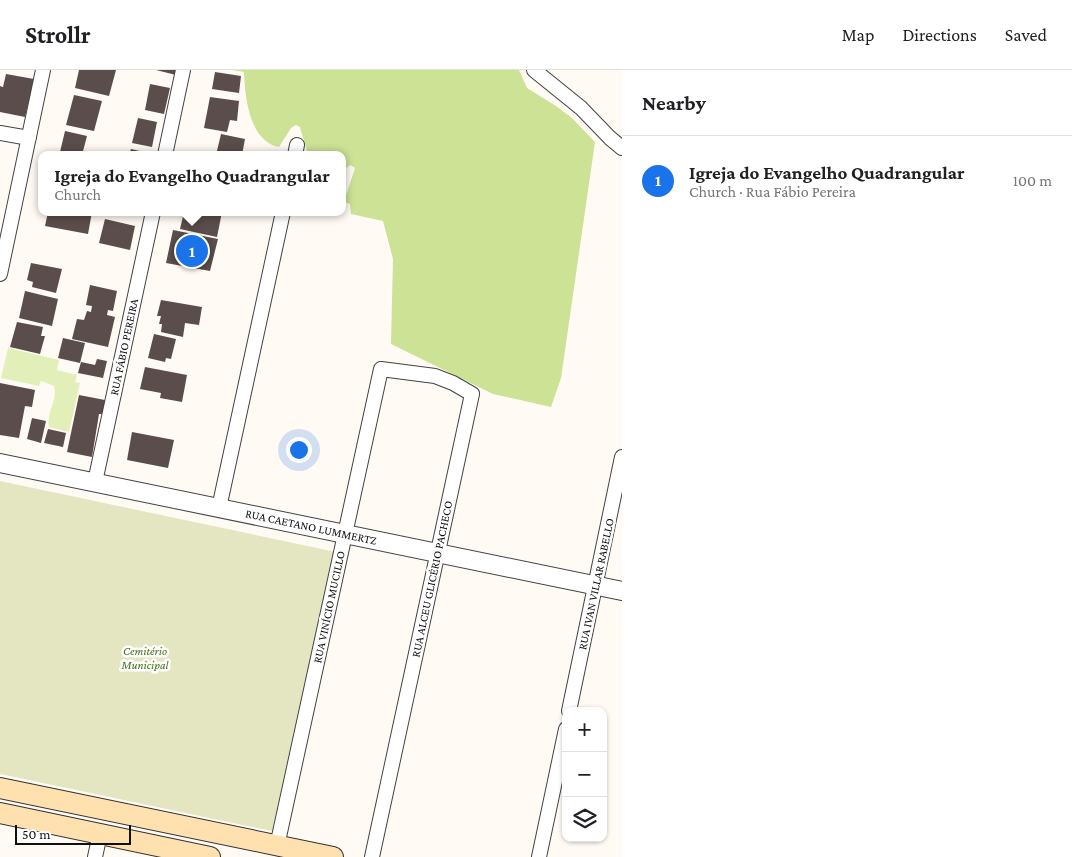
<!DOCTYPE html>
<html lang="en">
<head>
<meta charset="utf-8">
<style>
	:root { --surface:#fff; --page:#f2f2f2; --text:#202124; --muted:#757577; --line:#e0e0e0; --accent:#1a73e8 }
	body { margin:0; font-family:"Crimson Pro",serif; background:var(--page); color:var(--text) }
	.controls { position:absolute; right:15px; bottom:15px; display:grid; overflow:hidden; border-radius:10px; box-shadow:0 1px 4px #0004 }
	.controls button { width:45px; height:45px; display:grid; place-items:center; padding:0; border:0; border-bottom:1px solid var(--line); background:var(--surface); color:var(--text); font:25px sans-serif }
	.scale { position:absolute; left:15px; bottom:12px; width:116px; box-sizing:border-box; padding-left:5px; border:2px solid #101010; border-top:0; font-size:14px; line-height:18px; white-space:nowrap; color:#101010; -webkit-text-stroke:4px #fff; paint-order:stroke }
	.you { position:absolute; left:298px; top:379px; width:18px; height:18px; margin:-12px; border:4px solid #fff; border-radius:50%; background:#1a73e8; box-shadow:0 0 0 8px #1a73e833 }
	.badge { display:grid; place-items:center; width:32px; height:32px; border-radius:50%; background:var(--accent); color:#fff; font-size:16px; font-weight:700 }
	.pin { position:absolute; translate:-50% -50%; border:2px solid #fff; box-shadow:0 1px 5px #0006 }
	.popup { position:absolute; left:38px; top:81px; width:308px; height:65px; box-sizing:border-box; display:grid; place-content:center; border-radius:10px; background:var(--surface); filter:drop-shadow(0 1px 4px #0005); font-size:16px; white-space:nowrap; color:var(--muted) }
	.popup b { font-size:19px; color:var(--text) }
	.popup::after { content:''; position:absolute; left:50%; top:100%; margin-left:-10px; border:10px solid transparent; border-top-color:var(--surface) }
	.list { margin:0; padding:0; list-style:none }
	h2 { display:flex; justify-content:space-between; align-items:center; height:65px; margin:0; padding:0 20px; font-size:21px }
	h2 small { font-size:16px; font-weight:400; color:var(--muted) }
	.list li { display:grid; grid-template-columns:32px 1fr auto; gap:15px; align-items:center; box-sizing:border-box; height:90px; padding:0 20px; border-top:1px solid var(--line) }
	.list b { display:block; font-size:19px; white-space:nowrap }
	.list p { margin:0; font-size:16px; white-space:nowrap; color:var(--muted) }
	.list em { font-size:16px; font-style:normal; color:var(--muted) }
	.icon { flex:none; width:28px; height:28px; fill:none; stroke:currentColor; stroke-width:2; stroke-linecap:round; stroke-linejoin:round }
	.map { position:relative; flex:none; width:622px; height:787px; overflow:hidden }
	header { display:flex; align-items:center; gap:30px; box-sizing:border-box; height:70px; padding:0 25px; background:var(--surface); border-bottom:1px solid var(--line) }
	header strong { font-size:24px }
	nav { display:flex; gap:28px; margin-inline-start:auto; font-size:18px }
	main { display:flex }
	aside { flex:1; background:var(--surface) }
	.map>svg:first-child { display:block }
</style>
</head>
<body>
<header>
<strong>Strollr</strong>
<nav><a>Map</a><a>Directions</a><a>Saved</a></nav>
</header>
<main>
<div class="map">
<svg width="622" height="787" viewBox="0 0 622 787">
	<rect width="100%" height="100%" fill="#fffaf4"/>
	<!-- green -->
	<path fill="#e3efb8" d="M 8,278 L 59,290 L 57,300 L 77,305 L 75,312 L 80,313 L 69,362 L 49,357 C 46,343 58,330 54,316 L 41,311 L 39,316 L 1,308 Z"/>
	<!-- forest -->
	<path fill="#cce295" d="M 232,0 L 519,0 L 527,18 L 556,36 L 572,48 L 595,72 L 561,308 L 551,337 L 493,324 L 391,274 L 393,189 L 383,151 L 351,144 L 350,134 L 344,132 L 355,98 L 350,95 L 345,99 L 342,99 L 342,85 L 308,85 C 306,74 302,67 300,57 L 296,55 L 291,58 L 279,77 C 249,71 245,27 244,2 Z"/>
	<!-- cemetery -->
	<path fill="#e3e6c0" d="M 0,411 L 336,482 L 272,761 L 0,704 Z"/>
	<!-- building -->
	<path fill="#5b4d4b" d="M 79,0 L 116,0 L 109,26 L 75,18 Z
		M 156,0 L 177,0 L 176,5 Z
		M 215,2 L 241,6 L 239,23 L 212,19 Z
		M 6,4 L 34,9 L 25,47 L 0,42 L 0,16 L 3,17 Z
		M 150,14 L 170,18 L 164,44 L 145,40 Z
		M 74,25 L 102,31 L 94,61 L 66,55 Z
		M 210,27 L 239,31 L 237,51 L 230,50 L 227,62 L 204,58 Z
		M 138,48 L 157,52 L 152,77 L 132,73 Z
		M 65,61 L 87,66 L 82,85 L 60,82 Z
		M 221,64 L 245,69 L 242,85 L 216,85 Z
		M 131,79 L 153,84 L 153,85 L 129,85 Z
		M 48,142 L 92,142 L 88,164 L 45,156 Z
		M 184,142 L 222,142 L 217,167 L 180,159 Z
		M 105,149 L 135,156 L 130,180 L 99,173 Z
		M 173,160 L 218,169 L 210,201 L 166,193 Z
		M 31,193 L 62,199 L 56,223 L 32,217 L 33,212 L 27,210 Z
		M 90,215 L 117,221 L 113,241 L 108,240 L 107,245 L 115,247 L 108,277 L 72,269 L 77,249 L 84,250 L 87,241 L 91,242 L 92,236 L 86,235 Z
		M 25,221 L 58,229 L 52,256 L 19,248 Z
		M 161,230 L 202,237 L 199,255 L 185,253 L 183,267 L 161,262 L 162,254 L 159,254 L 161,246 L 157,246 Z
		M 17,252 L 43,257 L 41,266 L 45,266 L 40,284 L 10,277 Z
		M 154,264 L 176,269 L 171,289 L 166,288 L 165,292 L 148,288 Z
		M 63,268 L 85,273 L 80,293 L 58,288 Z
		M 97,289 L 107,291 L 103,308 L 78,303 L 81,292 L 95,295 Z
		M 145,297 L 187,305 L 182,332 L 160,328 L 161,323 L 140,319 Z
		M 0,313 L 35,320 L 32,337 L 25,336 L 19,368 L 0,365 Z
		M 79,325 L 105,330 L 103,344 L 99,344 L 92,387 L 67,382 Z
		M 32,348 L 46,351 L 41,373 L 27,369 Z
		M 48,359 L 66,363 L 63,377 L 44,373 Z
		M 132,362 L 174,370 L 168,398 L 127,390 Z"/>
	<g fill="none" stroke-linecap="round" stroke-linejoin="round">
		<!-- minor casing -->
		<g stroke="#434343" stroke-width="16">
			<path id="minor" d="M 534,0 L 581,38 L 610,68 L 622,78
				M 0,63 L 29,68
				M 165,85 L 183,0
				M 295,85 L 297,75
				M 0,204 L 43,0
				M 95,412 L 153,142
				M 219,438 L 283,142
				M 569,641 L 622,387
				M 277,776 L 381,299 L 435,306 L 453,313 L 472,324 L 372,787
				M 95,787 L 100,764
				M 539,787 L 566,659"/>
		</g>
		<!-- tertiary casing -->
		<g stroke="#434343" stroke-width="20">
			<path id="tertiary" d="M 0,393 L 622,521"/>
		</g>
		<!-- secondary casing -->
		<g stroke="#323232" stroke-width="22">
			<path id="secondary" d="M 0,718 L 333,787
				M 0,743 L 210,787"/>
		</g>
		<!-- minor -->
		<use href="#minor" stroke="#fff" stroke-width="14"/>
		<!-- tertiary -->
		<use href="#tertiary" stroke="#fff" stroke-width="18"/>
		<!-- secondary -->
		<use href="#secondary" stroke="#ffe1af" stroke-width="20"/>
	</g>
	<g text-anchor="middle" stroke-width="5" stroke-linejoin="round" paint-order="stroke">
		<!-- street labels -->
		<g font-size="12" fill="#101010" stroke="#fff">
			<text transform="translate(124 277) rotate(-78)" y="4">RUA FÁBIO PEREIRA</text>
			<text transform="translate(311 457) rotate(12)" y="4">RUA CAETANO LUMMERTZ</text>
			<text transform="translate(432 509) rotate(-78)" y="4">RUA ALCEU GLICÉRIO PACHECO</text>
			<text transform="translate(596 514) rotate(-78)" y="4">RUA IVAN VILLAR RABELLO</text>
			<text transform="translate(329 537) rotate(-78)" y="4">RUA VINÍCIO MUCILLO</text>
		</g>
		<!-- park labels -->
		<g font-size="12" font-style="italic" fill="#427118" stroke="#fff">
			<text x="145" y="585">Cemitério<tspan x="145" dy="14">Municipal</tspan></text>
		</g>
	</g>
</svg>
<div class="controls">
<button>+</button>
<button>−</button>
<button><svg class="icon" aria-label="layers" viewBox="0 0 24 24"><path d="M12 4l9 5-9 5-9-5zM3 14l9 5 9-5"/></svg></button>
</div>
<div class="scale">50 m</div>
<div class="you"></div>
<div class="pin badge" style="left:192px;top:181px">1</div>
<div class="popup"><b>Igreja do Evangelho Quadrangular</b>Church</div>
</div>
<aside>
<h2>Nearby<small></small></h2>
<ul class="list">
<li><span class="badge">1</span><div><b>Igreja do Evangelho Quadrangular</b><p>Church · Rua Fábio Pereira</p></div><em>100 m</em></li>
</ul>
</aside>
</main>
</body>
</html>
